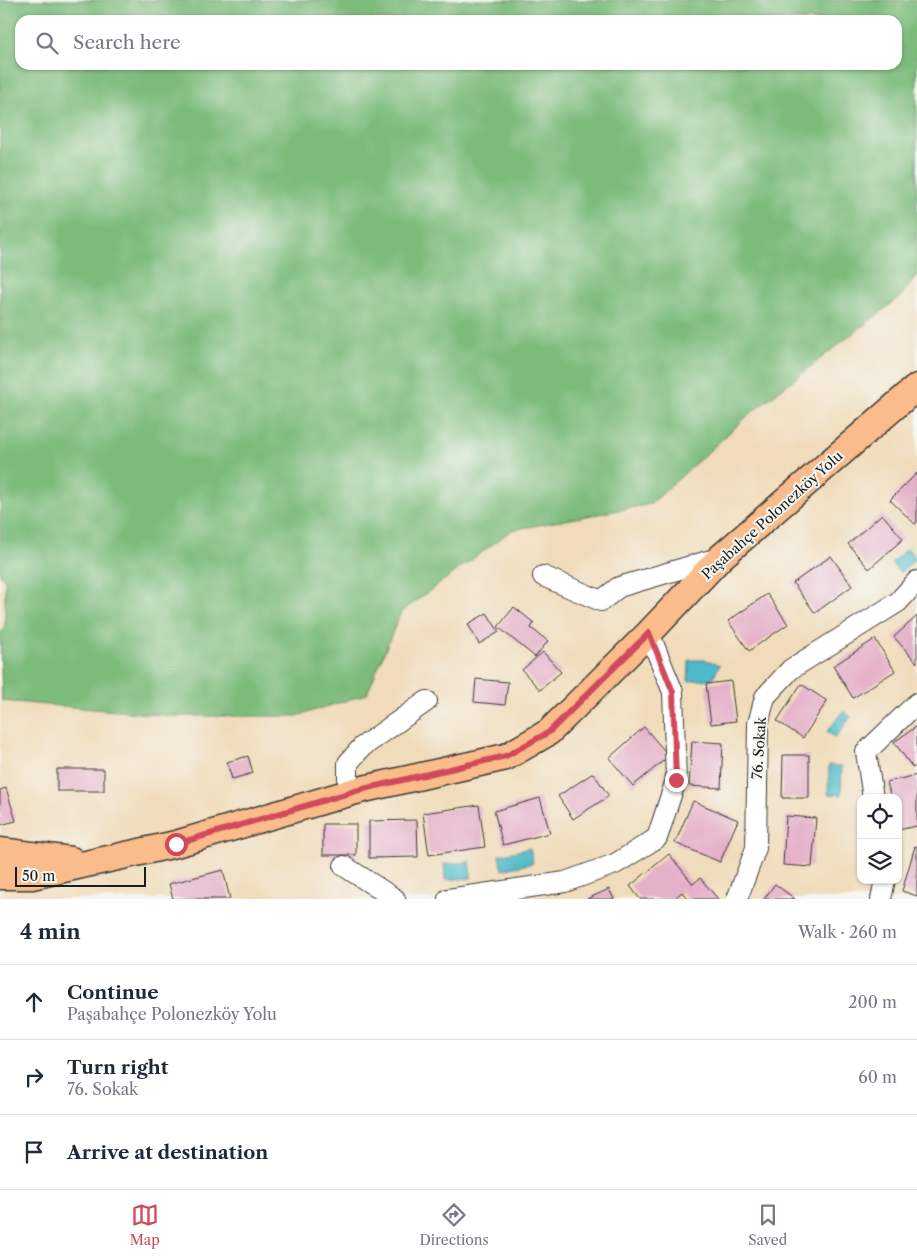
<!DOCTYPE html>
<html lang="en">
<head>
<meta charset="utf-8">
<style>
	:root { --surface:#fff; --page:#f2f2f3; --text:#1f2937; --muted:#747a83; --line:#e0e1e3; --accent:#d1495b }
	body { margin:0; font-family:"Libre Caslon Text",serif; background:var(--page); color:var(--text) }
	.controls { position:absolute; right:15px; bottom:15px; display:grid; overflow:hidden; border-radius:10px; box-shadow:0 1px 4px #0004 }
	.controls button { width:45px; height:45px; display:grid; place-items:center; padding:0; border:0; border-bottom:1px solid var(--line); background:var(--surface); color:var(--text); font:25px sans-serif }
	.scale { position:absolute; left:15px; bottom:12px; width:131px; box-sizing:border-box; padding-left:5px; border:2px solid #1c1c1c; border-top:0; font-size:14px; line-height:18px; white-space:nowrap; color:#1c1c1c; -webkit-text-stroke:4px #f6f6f2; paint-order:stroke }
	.stop { position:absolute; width:15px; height:15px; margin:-11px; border:4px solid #d1495b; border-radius:50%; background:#fff }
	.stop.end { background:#d1495b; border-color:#fff; box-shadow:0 1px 5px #0008 }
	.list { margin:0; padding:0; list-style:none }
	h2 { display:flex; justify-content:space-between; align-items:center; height:65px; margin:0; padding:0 20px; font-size:21px }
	h2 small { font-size:16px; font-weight:400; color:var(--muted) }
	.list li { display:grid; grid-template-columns:32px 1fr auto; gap:15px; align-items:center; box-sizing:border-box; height:75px; padding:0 20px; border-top:1px solid var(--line) }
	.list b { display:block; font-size:19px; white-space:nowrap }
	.list p { margin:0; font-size:16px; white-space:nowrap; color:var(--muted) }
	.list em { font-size:16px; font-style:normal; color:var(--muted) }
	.icon { flex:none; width:28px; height:28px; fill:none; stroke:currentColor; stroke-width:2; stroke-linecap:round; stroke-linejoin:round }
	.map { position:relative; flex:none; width:917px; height:899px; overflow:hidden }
	.search { position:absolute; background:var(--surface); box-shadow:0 1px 4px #0004; left:15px; right:15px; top:15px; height:55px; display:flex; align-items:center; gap:12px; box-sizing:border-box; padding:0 18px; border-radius:15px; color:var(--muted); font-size:19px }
	.sheet { height:290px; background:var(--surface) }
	nav { display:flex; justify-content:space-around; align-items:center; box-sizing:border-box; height:70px; border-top:1px solid var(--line); background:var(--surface); font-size:14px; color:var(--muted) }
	nav a { display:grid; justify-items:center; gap:2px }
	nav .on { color:var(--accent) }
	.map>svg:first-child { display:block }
</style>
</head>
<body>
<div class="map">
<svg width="917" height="899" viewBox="0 0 917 899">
	<rect width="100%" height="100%" fill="#f6f6f2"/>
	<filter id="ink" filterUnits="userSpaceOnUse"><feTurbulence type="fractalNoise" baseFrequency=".02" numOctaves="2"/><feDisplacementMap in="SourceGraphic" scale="10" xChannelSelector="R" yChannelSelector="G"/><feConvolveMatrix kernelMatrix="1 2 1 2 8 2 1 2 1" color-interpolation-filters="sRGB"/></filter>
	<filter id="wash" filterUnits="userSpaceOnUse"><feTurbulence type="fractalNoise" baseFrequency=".0096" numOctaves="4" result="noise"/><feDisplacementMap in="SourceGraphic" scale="20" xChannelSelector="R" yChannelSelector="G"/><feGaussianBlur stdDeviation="1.12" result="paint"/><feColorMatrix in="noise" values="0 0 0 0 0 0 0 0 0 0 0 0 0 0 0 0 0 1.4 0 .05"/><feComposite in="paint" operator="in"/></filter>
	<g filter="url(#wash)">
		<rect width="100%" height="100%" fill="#f0dcba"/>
		<!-- forest -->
		<path fill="#7cbb7a" stroke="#4c6c4b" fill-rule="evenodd" d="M 0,0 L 917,0 L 917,275 L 900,297 L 753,411 L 651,504 L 512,530 L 401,612 L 367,694 L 297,716 L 175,716 L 2,701 L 0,634 L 5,626 L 5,579 L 0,575 ZM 20,20 L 897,20 L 897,65 L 20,65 Z"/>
		<!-- water -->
		<path fill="#4ebac9" stroke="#356b72" d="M 907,548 L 916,558 L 900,573 L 891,563 Z
			M 689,660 L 706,660 L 720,665 L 712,679 L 688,681 Z
			M 843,711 L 851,717 L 835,738 L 827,732 Z
			M 829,765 L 842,766 L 841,795 L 828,794 Z
			M 530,848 L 533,863 L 502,870 L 499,855 Z
			M 470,862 L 471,878 L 445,880 L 444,864 Z"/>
		<g id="blocks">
			<!-- building -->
			<path fill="#e5b1c9" d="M 917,473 L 917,522 L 915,524 L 890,500 Z
				M 882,514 L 903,539 L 869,569 L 848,544 Z
				M 831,556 L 852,586 L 815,613 L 793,583 Z
				M 767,594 L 788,624 L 749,651 L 728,621 Z
				M 514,607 L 534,623 L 531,628 L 548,641 L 535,657 L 498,627 Z
				M 487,613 L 499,632 L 479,644 L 468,624 Z
				M 917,616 L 917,663 L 894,637 Z
				M 875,639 L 895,671 L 853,698 L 833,666 Z
				M 543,652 L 561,672 L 540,690 L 522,670 Z
				M 476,679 L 508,682 L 505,705 L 474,702 Z
				M 731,681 L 736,721 L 711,724 L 706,684 Z
				M 801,684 L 827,701 L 803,738 L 777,721 Z
				M 917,726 L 917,765 L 913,768 L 894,742 Z
				M 644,727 L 669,756 L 633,786 L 609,758 Z
				M 692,741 L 723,743 L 721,788 L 689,786 Z
				M 783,755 L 809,755 L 809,798 L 782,798 Z
				M 248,756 L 253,773 L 232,779 L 227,762 Z
				M 57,769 L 104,769 L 104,791 L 57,791 Z
				M 593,773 L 609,796 L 573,819 L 558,796 Z
				M 917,775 L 917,826 L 898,830 L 898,798 L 891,798 L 887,782 Z
				M 6,788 L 16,821 L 0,825 L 0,790 Z
				M 540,798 L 550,833 L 503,845 L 494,811 Z
				M 693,801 L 738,820 L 720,862 L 675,843 Z
				M 479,805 L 485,847 L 429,855 L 423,813 Z
				M 786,816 L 816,818 L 812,867 L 783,865 Z
				M 417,820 L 418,857 L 369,858 L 369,821 Z
				M 323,824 L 356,824 L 356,855 L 323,855 Z
				M 915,846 L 917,847 L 917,896 L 902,891 Z
				M 669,854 L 693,884 L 700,878 L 718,899 L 688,899 L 682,892 L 674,899 L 640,899 L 630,886 Z
				M 223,870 L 230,899 L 173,899 L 169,884 Z
				M 775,884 L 795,899 L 764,899 Z
				M 609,889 L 614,899 L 587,899 Z"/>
		</g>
	</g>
	<g filter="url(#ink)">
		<use href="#blocks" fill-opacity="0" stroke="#3c3934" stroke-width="1"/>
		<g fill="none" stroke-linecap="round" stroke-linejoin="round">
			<!-- minor casing -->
			<g stroke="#3c3934" stroke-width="22">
				<path id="minor" d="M 543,576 L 601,601 L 619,587 L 721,557
					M 348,793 L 348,763 L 362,747 L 427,701
					M 873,798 L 866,752 L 917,703
					M 344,866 L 395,899
					M 448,899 L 565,882 L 615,864 L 657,838 L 676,780 L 673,692 L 649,633
					M 737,899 L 756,848 L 758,724 L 765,697 L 791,669 L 898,602 L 917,581
					M 881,899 L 885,880"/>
			</g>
			<!-- major casing -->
			<g stroke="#3c3934" stroke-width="29">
				<path id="major" d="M 0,851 L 71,860
					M 0,876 L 32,876 L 176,844 L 359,790 L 506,757 L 549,732 L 649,633 L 721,557 L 917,387"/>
			</g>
			<!-- minor -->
			<use href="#minor" stroke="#fff" stroke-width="20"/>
			<!-- major -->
			<use href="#major" stroke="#f9bc8a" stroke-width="26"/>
		</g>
	</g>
	<g fill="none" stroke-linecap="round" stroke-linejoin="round" filter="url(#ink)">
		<!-- route -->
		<path stroke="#d1495b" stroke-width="6" d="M 176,844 L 359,790 L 506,756 L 549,732 L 649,633 L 673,692 L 676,780"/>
	</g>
	<g text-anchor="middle" stroke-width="4" stroke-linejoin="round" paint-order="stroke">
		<!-- street labels -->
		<g font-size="14" fill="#1c1c1c" stroke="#f6f6f2">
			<text transform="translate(772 515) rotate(-42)" y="5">Paşabahçe Polonezköy Yolu</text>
			<text transform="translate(759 748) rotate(-86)" y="5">76. Sokak</text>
		</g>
	</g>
</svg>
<div class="controls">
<button><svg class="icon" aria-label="locate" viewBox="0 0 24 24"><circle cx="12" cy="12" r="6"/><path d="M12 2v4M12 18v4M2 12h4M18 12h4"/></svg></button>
<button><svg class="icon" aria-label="layers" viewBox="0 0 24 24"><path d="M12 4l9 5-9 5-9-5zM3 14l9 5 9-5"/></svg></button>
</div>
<div class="scale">50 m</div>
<div class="stop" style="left:176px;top:844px"></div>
<div class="stop end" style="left:676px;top:780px"></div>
<div class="search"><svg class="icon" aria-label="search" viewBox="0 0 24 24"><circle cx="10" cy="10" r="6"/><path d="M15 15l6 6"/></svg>Search here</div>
</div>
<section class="sheet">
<h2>4 min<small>Walk · 260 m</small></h2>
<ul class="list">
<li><svg class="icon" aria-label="ahead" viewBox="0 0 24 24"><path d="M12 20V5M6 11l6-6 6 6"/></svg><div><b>Continue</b><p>Paşabahçe Polonezköy Yolu</p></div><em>200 m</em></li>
<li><svg class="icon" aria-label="right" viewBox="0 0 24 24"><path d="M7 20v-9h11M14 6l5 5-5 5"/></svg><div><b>Turn right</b><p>76. Sokak</p></div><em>60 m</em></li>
<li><svg class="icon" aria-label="arrive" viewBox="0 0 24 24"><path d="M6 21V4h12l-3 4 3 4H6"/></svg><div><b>Arrive at destination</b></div></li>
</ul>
</section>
<nav>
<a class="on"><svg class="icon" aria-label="map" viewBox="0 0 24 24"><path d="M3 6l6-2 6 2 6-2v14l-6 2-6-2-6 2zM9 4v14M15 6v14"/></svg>Map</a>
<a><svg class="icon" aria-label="directions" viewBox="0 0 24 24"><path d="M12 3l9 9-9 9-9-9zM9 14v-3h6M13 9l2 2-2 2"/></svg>Directions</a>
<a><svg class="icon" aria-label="saved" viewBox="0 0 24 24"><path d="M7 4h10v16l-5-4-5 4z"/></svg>Saved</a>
</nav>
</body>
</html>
